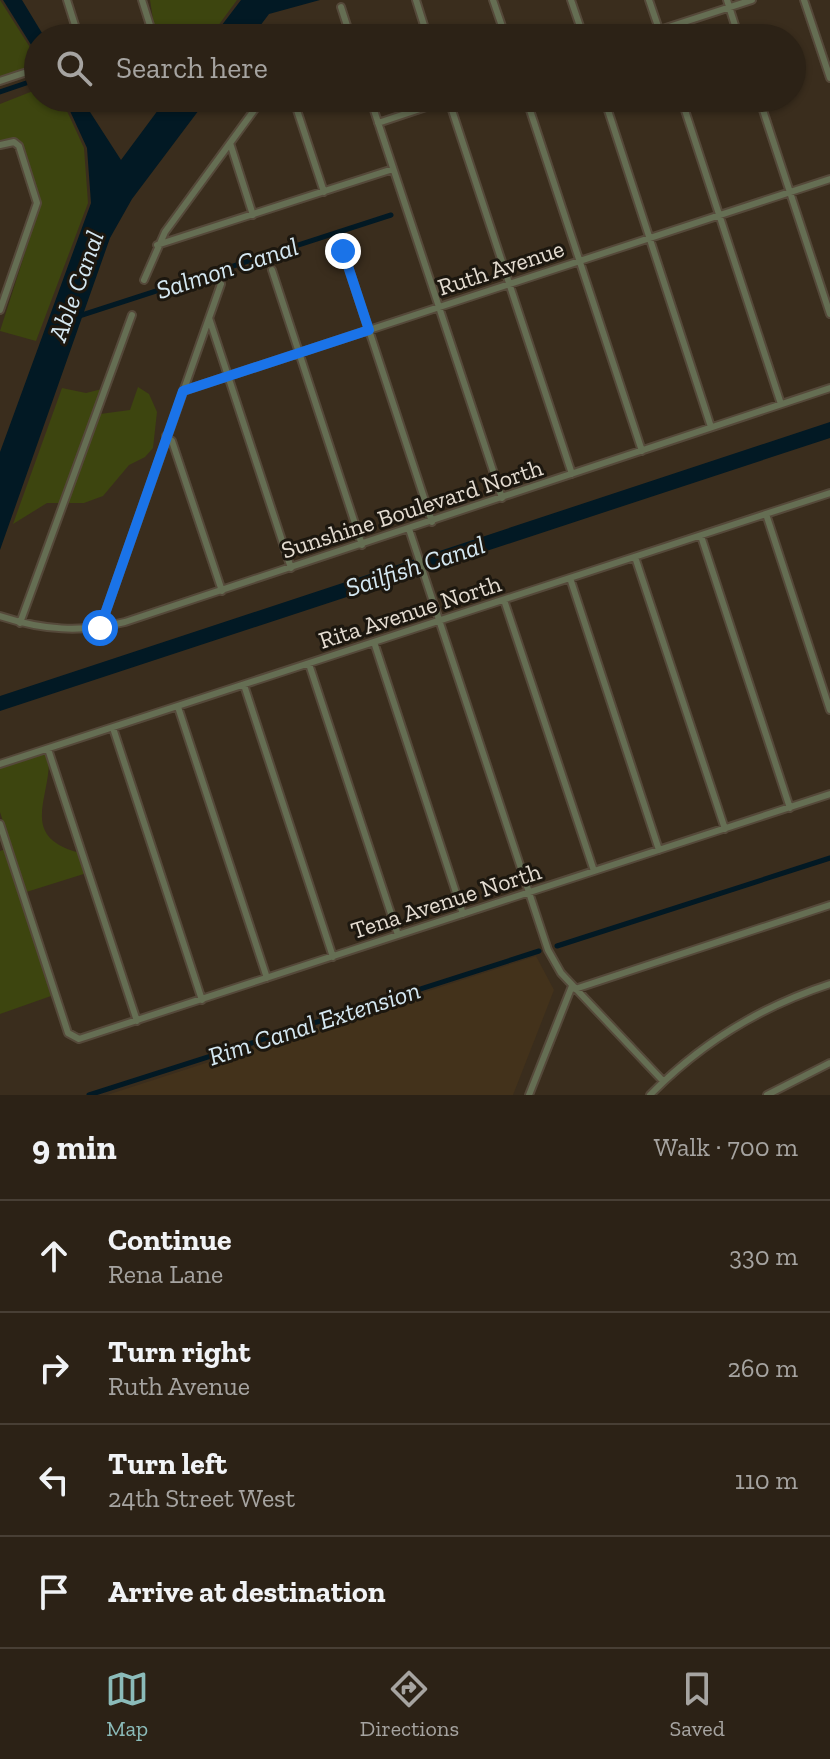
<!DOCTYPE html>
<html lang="en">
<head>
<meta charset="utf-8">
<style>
	:root { --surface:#2c2216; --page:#342a1f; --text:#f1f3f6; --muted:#a6a4a1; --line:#483f35; --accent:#8bbbb9 }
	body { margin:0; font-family:"Zilla Slab",serif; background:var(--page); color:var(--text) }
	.stop { position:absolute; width:24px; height:24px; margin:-18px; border:6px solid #1a73e8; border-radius:50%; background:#fff }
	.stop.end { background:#1a73e8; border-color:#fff; box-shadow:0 2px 8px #0008 }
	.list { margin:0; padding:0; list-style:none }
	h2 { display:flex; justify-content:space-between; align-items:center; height:104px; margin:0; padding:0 32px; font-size:34px }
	h2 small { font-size:26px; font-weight:400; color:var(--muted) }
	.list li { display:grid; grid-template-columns:52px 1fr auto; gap:24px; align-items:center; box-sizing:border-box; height:112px; padding:0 32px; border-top:2px solid var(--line) }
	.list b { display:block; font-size:30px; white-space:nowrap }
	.list p { margin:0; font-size:26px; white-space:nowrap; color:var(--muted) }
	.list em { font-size:26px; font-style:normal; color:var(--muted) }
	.icon { flex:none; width:44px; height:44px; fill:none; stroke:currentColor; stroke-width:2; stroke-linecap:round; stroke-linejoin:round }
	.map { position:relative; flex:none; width:830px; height:1095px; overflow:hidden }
	.search { position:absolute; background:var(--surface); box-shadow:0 2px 6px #0004; left:24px; right:24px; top:24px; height:88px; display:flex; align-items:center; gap:20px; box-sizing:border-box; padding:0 28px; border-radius:44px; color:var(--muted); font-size:30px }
	.sheet { height:552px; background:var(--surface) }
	nav { display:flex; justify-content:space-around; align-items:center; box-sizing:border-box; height:112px; border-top:2px solid var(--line); background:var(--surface); font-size:22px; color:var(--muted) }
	nav a { display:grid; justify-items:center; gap:4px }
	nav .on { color:var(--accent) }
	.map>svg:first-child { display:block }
</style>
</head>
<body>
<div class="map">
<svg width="830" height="1095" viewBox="0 0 830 1095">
	<rect width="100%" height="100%" fill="#3a2d1d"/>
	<!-- built -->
	<path fill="#43321b" d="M 536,956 L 554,990 L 513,1095 L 107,1095 Z"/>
	<!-- green -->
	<path fill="#3d450f" d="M 0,0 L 38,60 L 38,71 L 0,82 Z
		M 150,0 L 237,0 L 209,38 L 156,38 Z
		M 38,89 L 38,98 L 61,98 L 84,148 L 88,203 L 36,341 L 0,331 L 39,209 L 19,140 L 0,146 L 0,104 Z
		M 138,387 L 149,394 L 157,412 L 153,448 L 145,457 L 129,465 L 103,496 L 84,503 L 47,503 L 13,524 L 62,388 L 86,393 L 106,388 L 100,414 L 130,410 Z
		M 48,748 C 56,795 12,837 84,854 L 90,872 L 20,894 L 51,996 L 0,1014 L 0,851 L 11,847 L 0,812 L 0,768 Z"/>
	<!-- water -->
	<path fill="#021924" d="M 3,0 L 22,0 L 45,38 L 38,38 L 38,56 Z
		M 241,0 L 320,0 L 269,14 L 251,38 L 212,38 Z
		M 64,98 L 81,98 L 121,160 L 167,98 L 208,98 L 132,199 L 110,238 L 0,550 L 0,452 L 91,203 L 87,148 Z
		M 830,422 L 830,438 L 0,711 L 0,696 Z"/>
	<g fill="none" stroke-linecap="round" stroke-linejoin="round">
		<!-- canal -->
		<path stroke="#021924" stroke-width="5" d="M 0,92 L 38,79
			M 79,316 L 391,215
			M 557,946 L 830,858
			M 89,1095 L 539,951"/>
		<!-- minor casing -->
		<g stroke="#55493a" stroke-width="10">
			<path id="minor" d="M 67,0 L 79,38
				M 142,0 L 154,38
				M 416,0 L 428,38
				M 493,0 L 506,38
				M 571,0 L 584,38
				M 649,0 L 662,38
				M 727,0 L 739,38
				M 804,0 L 830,78
				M 341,7 L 351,38
				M 324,38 L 348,30
				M 635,38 L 752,0
				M 0,81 L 27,72
				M 293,98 L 324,192
				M 370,98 L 502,498
				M 448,98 L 572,474
				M 526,98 L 642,451
				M 604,98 L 711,427
				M 681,98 L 781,404
				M 759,98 L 830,314
				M 378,123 L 453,98
				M 230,143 L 253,215
				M 0,145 L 14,142 L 19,146 L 37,203 L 0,310
				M 157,245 L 393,169
				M 343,251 L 432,522
				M 272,270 L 362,545
				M 144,280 L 165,232 L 263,98
				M 209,318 L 291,568
				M 183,391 L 830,179
				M 166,436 L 172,441 L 222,591
				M 766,514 L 830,710
				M 409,529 L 548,950 L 561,973 L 663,1081
				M 701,536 L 790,808
				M 635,557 L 725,829
				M 570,578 L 659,850
				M 504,600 L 594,871
				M 0,616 C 43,630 80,633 125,622 L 830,388
				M 20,623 L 132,315
				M 100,628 L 221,284
				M 374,642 L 463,914
				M 309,664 L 398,935
				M 244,685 L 333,957
				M 178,707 L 267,978
				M 113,728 L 202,1000
				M 48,749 L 137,1021
				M 0,764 L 830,493
				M 0,824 L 68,1033 L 79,1039 L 830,794
				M 575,989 L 830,905
				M 529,1095 L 572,986
				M 650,1095 C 700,1044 762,1006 830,984
				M 767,1095 L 830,1063"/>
		</g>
		<!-- minor -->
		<use href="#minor" stroke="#656e53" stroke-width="6"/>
	</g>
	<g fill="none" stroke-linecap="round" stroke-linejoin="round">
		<!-- route -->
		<path stroke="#1a73e8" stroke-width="10" d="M 100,628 L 183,391 L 369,330 L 343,251"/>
	</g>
	<g text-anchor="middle" stroke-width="6" stroke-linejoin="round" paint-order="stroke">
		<!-- street labels -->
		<g font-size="24" fill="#e4dcd1" stroke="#1c170f">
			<text transform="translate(501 268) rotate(-18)" y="8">Ruth Avenue</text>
			<text transform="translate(412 509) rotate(-18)" y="8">Sunshine Boulevard North</text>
			<text transform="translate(410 612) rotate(-18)" y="8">Rita Avenue North</text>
			<text transform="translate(446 901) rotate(-18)" y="8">Tena Avenue North</text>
		</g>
		<!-- water labels -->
		<g font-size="26" font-style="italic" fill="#d5e8f2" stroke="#1c170f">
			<text transform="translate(227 268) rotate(-18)" y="9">Salmon Canal</text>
			<text transform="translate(76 286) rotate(-70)" y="9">Able Canal</text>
			<text transform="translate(415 566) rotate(-18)" y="9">Sailfish Canal</text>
			<text transform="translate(314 1023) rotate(-18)" y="9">Rim Canal Extension</text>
		</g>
	</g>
</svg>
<div class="stop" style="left:100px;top:628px"></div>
<div class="stop end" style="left:343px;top:251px"></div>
<div class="search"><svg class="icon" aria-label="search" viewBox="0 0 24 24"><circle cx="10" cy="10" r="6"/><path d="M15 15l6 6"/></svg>Search here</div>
</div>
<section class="sheet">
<h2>9 min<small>Walk · 700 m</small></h2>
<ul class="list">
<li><svg class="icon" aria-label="ahead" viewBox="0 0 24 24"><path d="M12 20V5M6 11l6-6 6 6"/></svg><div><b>Continue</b><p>Rena Lane</p></div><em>330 m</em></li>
<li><svg class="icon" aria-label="right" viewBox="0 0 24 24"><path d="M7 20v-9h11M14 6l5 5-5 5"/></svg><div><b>Turn right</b><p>Ruth Avenue</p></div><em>260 m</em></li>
<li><svg class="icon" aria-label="left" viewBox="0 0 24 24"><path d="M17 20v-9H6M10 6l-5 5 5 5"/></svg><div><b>Turn left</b><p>24th Street West</p></div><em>110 m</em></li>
<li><svg class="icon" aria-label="arrive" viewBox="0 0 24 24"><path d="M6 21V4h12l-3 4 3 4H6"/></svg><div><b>Arrive at destination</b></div></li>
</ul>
</section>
<nav>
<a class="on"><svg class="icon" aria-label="map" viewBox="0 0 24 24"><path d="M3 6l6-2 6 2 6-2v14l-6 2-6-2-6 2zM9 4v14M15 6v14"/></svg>Map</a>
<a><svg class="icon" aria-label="directions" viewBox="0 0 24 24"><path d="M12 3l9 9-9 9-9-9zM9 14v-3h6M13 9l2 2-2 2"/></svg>Directions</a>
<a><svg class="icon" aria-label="saved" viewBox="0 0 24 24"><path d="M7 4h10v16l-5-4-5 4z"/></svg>Saved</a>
</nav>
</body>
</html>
